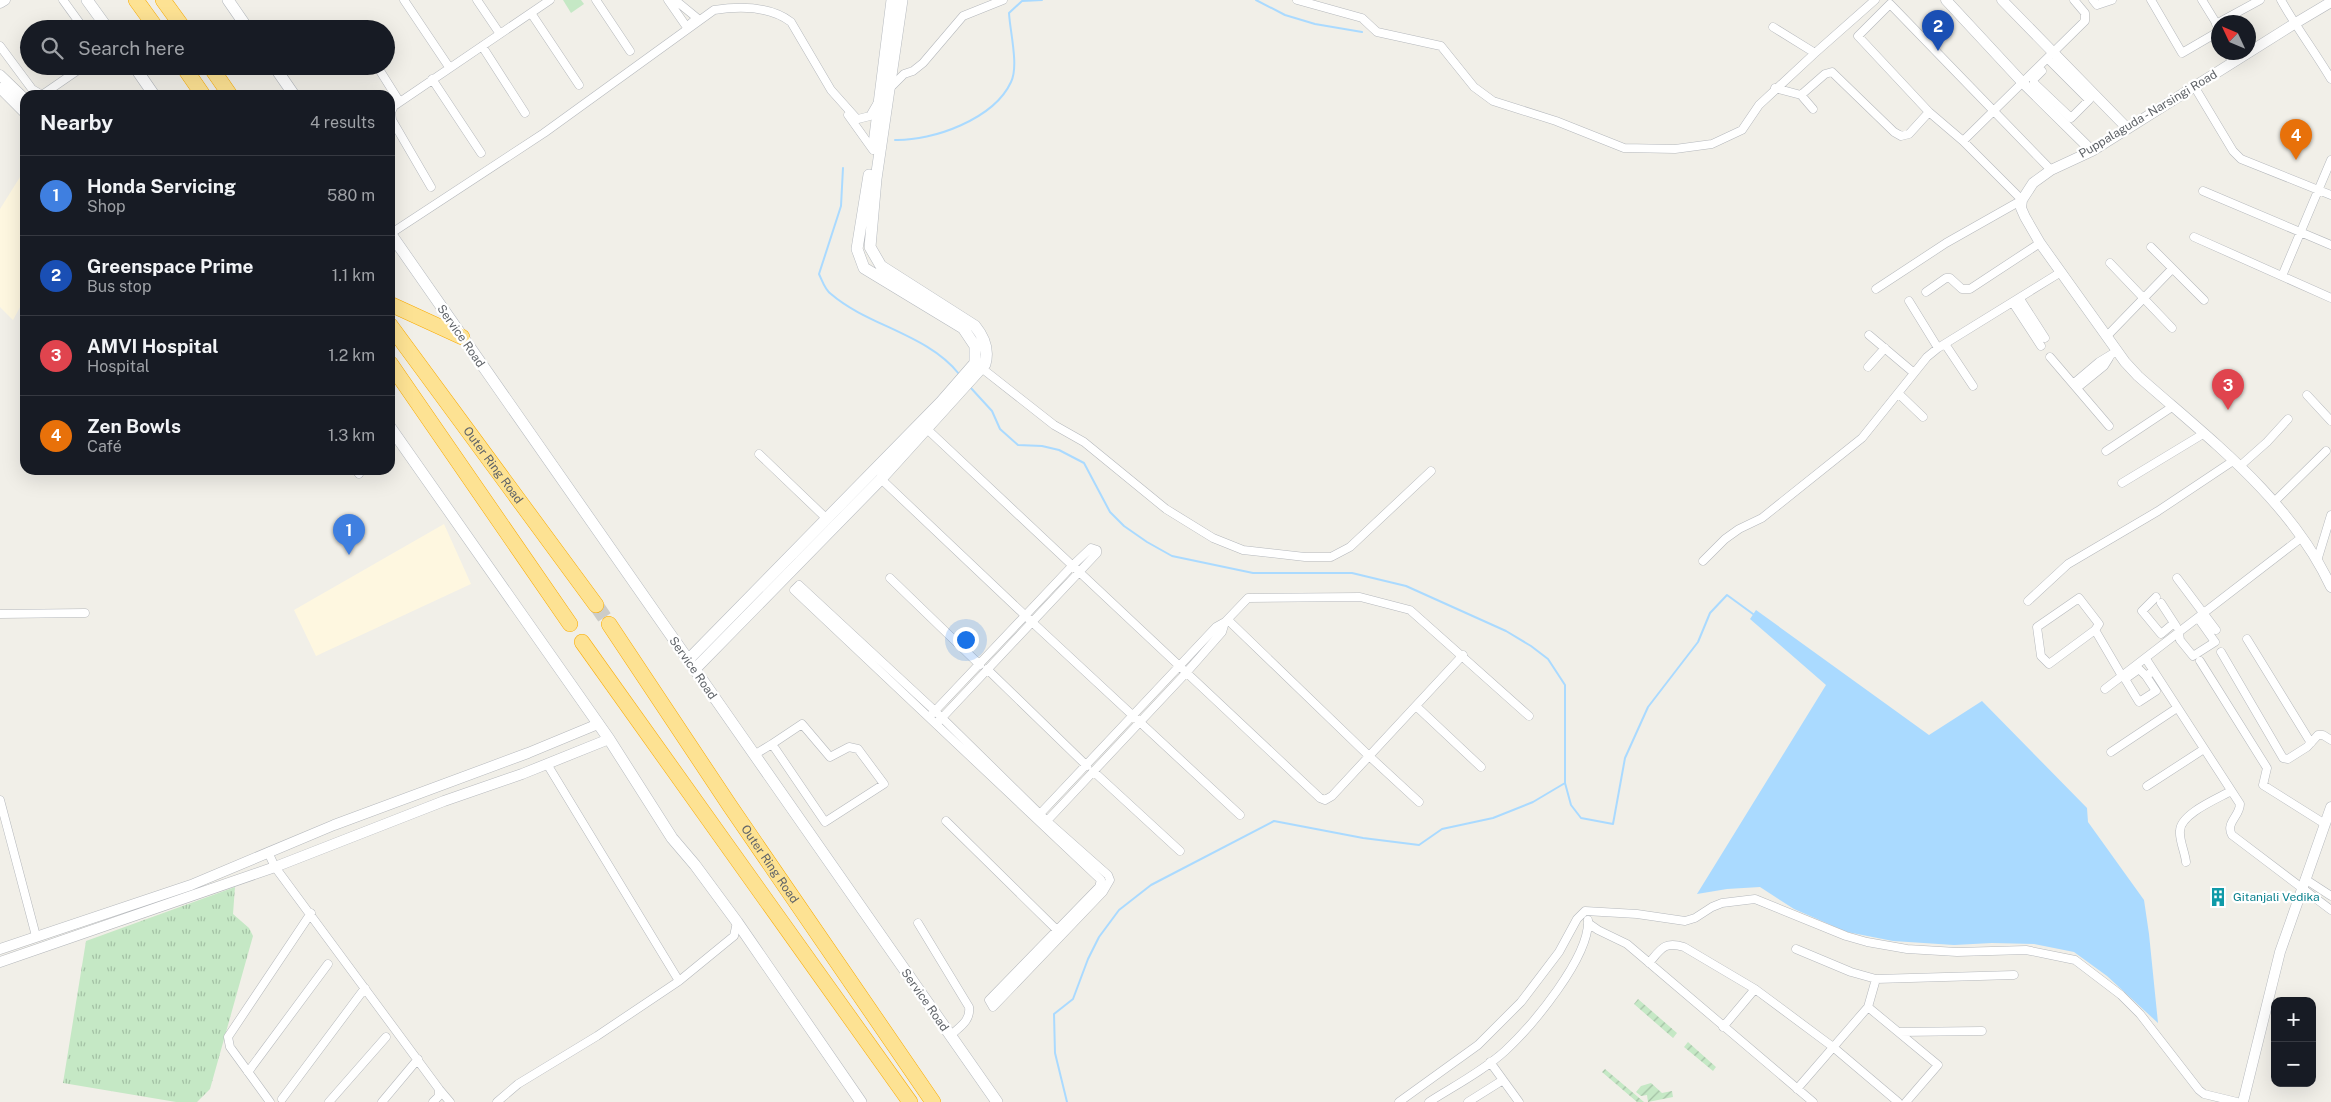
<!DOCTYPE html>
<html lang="en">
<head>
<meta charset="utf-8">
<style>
	:root { --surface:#171b24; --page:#242831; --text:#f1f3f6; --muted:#9ea1a6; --line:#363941; --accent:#ea4335 }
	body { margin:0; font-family:"Public Sans",sans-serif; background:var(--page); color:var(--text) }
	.controls { position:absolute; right:15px; bottom:15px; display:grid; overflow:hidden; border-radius:10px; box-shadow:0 5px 20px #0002 }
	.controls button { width:45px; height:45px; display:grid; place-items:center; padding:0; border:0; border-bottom:1px solid var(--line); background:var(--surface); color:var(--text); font:25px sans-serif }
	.compass { position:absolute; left:2211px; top:15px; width:45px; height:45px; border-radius:50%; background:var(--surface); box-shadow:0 5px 20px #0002; rotate:314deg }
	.you { position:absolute; left:965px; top:639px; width:18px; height:18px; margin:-12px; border:4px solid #fff; border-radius:50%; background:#1a73e8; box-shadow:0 0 0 8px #1a73e833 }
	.badge { display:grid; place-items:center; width:32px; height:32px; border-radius:50%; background:var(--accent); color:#fff; font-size:16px; font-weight:700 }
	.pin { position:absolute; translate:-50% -41px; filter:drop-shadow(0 1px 2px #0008) }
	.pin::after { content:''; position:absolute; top:26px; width:18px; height:15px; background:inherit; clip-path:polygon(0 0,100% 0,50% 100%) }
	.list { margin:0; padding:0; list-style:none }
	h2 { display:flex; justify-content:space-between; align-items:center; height:65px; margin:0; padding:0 20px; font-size:21px }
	h2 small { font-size:16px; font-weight:400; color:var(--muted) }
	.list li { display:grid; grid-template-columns:32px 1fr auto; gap:15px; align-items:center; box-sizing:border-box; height:80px; padding:0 20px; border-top:1px solid var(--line) }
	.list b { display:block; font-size:19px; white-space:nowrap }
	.list p { margin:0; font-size:16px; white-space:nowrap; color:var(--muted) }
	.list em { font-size:16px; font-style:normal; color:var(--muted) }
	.icon { flex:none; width:28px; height:28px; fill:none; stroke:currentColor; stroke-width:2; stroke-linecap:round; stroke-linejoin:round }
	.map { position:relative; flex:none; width:2331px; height:1102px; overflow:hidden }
	.search { position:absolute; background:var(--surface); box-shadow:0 5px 20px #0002; left:20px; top:20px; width:375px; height:55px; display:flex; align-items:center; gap:12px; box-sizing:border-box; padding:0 18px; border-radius:28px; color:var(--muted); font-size:19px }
	.panel { position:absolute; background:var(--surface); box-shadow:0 5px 20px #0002; left:20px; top:90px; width:375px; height:385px; border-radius:15px }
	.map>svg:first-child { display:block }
</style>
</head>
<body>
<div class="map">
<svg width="2331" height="1102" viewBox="0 0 2331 1102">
	<defs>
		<pattern id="grass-tufts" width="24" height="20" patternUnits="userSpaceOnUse" patternTransform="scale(1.25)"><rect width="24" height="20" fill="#c5e8c5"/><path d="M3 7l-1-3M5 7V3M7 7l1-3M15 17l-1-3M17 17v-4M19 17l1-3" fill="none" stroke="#a3c0a4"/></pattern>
		<pattern id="garden-furrows" width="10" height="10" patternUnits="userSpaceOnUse" patternTransform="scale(1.25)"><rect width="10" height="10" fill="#c5e8c5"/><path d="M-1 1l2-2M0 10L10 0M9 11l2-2" fill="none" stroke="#a3c0a4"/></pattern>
	</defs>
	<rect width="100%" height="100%" fill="#f1efe8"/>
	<!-- commercial -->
	<path fill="#fef7e0" d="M 25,169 L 25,298 L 13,320 L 0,307 L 0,209 Z
		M 444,524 L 471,584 L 316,656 L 294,610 Z"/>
	<!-- grass -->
	<path fill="url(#grass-tufts)" d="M 235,887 L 233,914 L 249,928 L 253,936 L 210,1089 L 197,1102 L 176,1102 L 63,1083 L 86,941 Z"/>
	<!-- park -->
	<path fill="#c5e8c5" d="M 563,0 L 581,0 L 584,4 L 571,13 Z"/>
	<!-- garden -->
	<path fill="url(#garden-furrows)" d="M 1638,999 L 1677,1033 L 1673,1038 L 1634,1004 Z
		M 1688,1042 L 1716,1067 L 1713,1071 L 1684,1047 Z
		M 1605,1069 L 1644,1102 L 1637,1102 L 1602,1072 Z
		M 1651,1083 L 1662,1093 L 1672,1091 L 1673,1097 L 1648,1102 L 1647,1095 L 1641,1096 L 1636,1092 L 1641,1086 Z"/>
	<!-- water -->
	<path fill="#aadaff" d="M 1756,610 L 1929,735 L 1982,701 L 2087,808 L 2088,822 L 2144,900 L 2149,934 L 2158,1023 L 2107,976 L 2074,952 L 2034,944 L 1992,943 L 1954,945 L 1893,941 L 1847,932 L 1794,909 L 1760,887 L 1727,889 L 1697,894 L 1826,685 L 1750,619 Z"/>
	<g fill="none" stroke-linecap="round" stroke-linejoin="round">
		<!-- stream -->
		<path stroke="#aadaff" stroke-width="2" d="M 1256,0 L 1285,15 L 1315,24 L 1362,32
			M 895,140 C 933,141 994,119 1011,82 C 1019,66 1010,32 1009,13 L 1022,1 L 1042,0
			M 843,168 L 841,206 L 819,274 C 822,280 825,290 831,294 C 868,326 927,334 959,374
			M 970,387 L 992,411 L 1000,429 L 1018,445 L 1042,446 L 1059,450 L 1084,463 L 1110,512 L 1124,526 L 1147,542 L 1172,556 L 1253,573 L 1352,573 L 1406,586 L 1506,631 L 1531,646 L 1548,659 L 1565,685 L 1565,783 L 1571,805 L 1581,818 L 1613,824 L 1625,758 L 1648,707 L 1698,642 L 1710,613 L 1727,595 L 1753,614
			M 1067,1102 L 1055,1053 L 1054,1014 L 1073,999 L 1088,959 L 1099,937 L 1119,910 L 1151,885 L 1274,821 L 1363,838 L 1419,845 L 1442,829 L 1493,818 L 1533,802 L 1565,783"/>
		<!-- motorway-tunnel -->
		<path stroke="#ccccc8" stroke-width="15" stroke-dasharray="15 8" stroke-linecap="butt" d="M 596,605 L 609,624"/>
		<!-- minor casing -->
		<g stroke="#b5b8bc" stroke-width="9">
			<path id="minor" d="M 63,0 L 84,29
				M 404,0 L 449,67
				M 477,0 L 500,34
				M 596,0 L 630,51
				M 668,0 L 686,26
				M 675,0 L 697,18 L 690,24
				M 1297,0 L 1362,18 L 1377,32 L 1441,46 L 1474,87 L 1493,101 L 1556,121 L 1624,148 L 1675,149 L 1712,144 L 1742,130 L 1759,105 L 1815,53
				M 2093,0 L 2097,5 L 2112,0
				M 2151,0 L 2182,53 L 2218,32
				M 2202,0 L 2218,26
				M 2281,0 C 2296,27 2315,52 2331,79
				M 531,13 L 579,85
				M 2216,24 L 2260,0
				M 1773,27 L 1815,53 L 1875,0
				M 0,46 L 32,89 L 42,95
				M 482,46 L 525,113
				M 2227,52 L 2233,63
				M 377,66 L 399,101
				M 2042,71 L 2034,79 L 2034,83 L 2071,118 L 2089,100 L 2051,62
				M 432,79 L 481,153
				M 2194,86 L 2233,151 L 2241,159 L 2331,195
				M 1775,88 L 1801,95 L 1813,109
				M 889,89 L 904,74 L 913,71 L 923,63 L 963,16 L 1003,0
				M 42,95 L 84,66
				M 1801,95 L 1825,74 L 1832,72 L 1894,132 L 1901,136 L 1909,134 L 1929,112 L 1963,141 L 2085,21 L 2085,13 L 2074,0
				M 1929,112 L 1858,36 L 1890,4 L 2051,170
				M 848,115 L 873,150
				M 854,120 L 870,116 L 877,104
				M 431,187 L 392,120 L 391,112 L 394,106 L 550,0
				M 2203,191 L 2331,245
				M 390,234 L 544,133 L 714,10 C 740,6 770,6 791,22 L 831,90 L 856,118
				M 2194,237 L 2331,298
				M 2151,247 L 2204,300
				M 2110,263 L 2172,328
				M 2282,276 L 2331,160
				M 1876,289 L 1946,243 L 2022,200 L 1963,141
				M 1926,292 L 1946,278 L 1950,278 L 1962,289 L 1970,289 L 2040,243
				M 2020,299 L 2045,338
				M 1909,301 L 1938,348 L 2061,272
				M 2013,303 L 2041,346
				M 1869,335 L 1914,373
				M 2107,336 L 2172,269
				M 1945,344 L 1973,386
				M 2050,357 L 2109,426
				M 979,366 L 1054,425 L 1084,442 L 1166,509 L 1213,538 L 1243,550 L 1305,557 L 1331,557 L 1350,547 L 1431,471
				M 1868,367 L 1885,348
				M 2073,384 L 2099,362 L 2117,351
				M 2077,388 L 2104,366 L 2109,358
				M 1898,393 L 1923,417
				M 2307,395 L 2331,421
				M 928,430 L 1320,798 L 1325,800 L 1332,796 L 1463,655
				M 2106,451 L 2172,407
				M 759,454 L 827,519
				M 2240,466 L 2267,442 L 2288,419
				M 356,470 L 359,474
				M 881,479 L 1032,622 L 1240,815
				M 2122,483 L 2203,434
				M 2274,502 L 2326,451
				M 1703,561 L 1725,539 L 1739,529 L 1762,518 L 1862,438 L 1927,357 L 1938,348
				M 2317,561 L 2331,515
				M 890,578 L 980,665
				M 2177,578 L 2216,630
				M 799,585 L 935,711 L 1047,821 L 1108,875 L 1110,880 L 1103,892 L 993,1007 L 989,1000 L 1099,887 L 1101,880 L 794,590 Z
				M 2156,597 L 2142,611 L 2161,634 L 2174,623
				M 2028,601 L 2068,564 L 2158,511 L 2233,461
				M 2161,603 L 2176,626
				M 0,614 L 85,613
				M 1228,620 L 1368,755 L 1419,802
				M 2095,630 L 2049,664 L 2041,656 L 2037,627 L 2079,598 L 2099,624 L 2095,630 L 2122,676
				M 2179,633 L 2180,640 L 2193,656 L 2215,642 L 2198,618
				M 2247,639 L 2311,743
				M 2221,652 L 2283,758 L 2288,759 L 2307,747 L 2318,735 L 2323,735 L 2331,740
				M 2146,659 L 2240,804 C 2240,816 2225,823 2232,835 L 2331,910
				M 2200,661 L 2267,768 L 2263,785 L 2325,824
				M 987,669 L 1087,766
				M 2146,676 L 2139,669 L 2125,679 L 2139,702 L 2156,691 L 2146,676 L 2153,671
				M 2105,689 L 2301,538
				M 1416,706 L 1481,767
				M 932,714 L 1072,566 L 1091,548 L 1097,550 L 1097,553 L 939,721
				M 2111,752 L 2177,708
				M 754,755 L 772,744 L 825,822 L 884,784 L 858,749 L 849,747 L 830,757 L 802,724 L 772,744
				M 547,764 L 679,981
				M 1093,771 L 1180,851
				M 2147,786 L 2204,749
				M 0,800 L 36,936
				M 1038,816 L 1216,627 L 1225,622 L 1248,598 L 1360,597 L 1410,610 L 1529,716
				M 946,821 L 1061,934
				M 1045,823 L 1186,673 L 1222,632 L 1225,622
				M 268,852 L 275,867 L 439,1089 L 439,1096 L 433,1102
				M 2186,862 C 2185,852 2179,840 2180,831 C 2180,814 2217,799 2231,791
				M 2305,879 L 2331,896
				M 918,923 L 969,1007 C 971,1021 959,1027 950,1036
				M 1588,923 L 1598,930 L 1627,944 L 1813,1102
				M 1796,949 L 1851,972 L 1876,979 L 1868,1007 L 1797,1089
				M 1649,963 C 1661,949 1664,941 1684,947 L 1755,989 L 1833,1047 L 1898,1102
				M 1876,979 L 2014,975
				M 1868,1007 L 1938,1065 L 1906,1102
				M 1723,1027 L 1755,989
				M 1899,1032 L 1982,1031
				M 1490,1062 L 1519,1102
				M 248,1072 L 328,964
				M 439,1089 L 450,1102
				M 282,1099 L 365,988
				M 270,1102 L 230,1047 L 228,1037 L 311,913
				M 329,1102 L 386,1037
				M 382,1102 L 418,1059
				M 497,1102 L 518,1084 L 597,1036 L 679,981 L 734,936 L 737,922
				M 1399,1102 L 1478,1045 L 1521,1002 L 1559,952 L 1577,919 L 1585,911 L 1637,914 L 1685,921 L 1695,918 L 1712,907 L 1722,903 L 1755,899 L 1846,936 L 1867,942 L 1907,949 L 1957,952 L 2026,950 L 2075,960 L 2121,995 L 2140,1014 L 2199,1090 L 2204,1094 L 2237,1102
				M 1429,1102 C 1454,1086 1483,1071 1505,1051 C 1532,1026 1590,957 1588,920
				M 1468,1102 L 1503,1080"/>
		</g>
		<!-- tertiary casing -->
		<g stroke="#b5b8bc" stroke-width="11">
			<path id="tertiary" d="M 1946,0 L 2023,83 L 2092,151
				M 2002,0 L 2127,128
				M 2331,2 L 2294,24 L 2092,151 L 2051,170 L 2033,183 L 2022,200 L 2021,208 L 2025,217 L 2040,243 L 2125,362 L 2138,376 C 2209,439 2290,499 2331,587
				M 0,3 L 5,0
				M 0,75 L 25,99
				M 0,88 L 25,113
				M 0,949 L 191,885 L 334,825 L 528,753 L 598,724
				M 0,962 L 275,867 L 444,801 L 522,774 L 609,739
				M 2243,1102 L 2280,952 L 2331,807"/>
		</g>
		<!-- secondary casing -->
		<g stroke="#b6babf" stroke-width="12">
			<path id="secondary" d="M 87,0 L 108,29
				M 228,0 L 248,29
				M 134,66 L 154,95
				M 274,66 L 294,95
				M 874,144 L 892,0
				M 390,233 L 997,1102
				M 390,427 L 609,739 L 672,838 L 695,865 L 737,922 L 861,1102
				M 688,660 L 941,402 L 975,363 L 975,346 L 963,328 L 864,268 L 857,249 L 869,175
				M 695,669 L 881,479 L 985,364 C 989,350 984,337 975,326 L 881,266 L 870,247 L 876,179 L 902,0"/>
		</g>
		<!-- motorway casing -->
		<g stroke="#f9ab00" stroke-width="16">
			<g id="motorway">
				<path d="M 136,0 L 157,29"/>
				<path d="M 163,0 L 184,29"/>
				<path d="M 183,66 L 203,95"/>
				<path d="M 210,66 L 230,95"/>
				<path d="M 390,304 L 462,337"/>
				<path id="s1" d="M 390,325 L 596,605"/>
				<path d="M 390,363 L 570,624"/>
				<path id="s2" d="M 609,624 L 730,806 L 933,1102"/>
				<path d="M 582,642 L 910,1102"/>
			</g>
		</g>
		<!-- minor -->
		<use href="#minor" stroke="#fff" stroke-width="8"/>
		<!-- tertiary -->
		<use href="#tertiary" stroke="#fff" stroke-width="10"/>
		<!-- secondary -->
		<use href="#secondary" stroke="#fff" stroke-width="11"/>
		<!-- motorway -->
		<use href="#motorway" stroke="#fde293" stroke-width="15"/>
	</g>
	<!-- icons -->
	<defs>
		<g id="building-bare" transform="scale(1.5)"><path d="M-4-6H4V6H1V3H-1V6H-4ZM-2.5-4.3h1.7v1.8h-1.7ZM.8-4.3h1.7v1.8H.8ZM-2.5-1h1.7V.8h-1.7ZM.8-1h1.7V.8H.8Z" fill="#0f9aa8" stroke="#fff" stroke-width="2.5" paint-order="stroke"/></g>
	</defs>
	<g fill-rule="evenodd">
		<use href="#building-bare" x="2218" y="897"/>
	</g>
	<g text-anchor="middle" stroke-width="4.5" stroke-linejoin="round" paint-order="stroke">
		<!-- street labels -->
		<g font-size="12" fill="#5f6368" stroke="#fff">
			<text transform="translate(2148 114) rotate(-31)" y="4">Puppalaguda - Narsingi Road</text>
			<text transform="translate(461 336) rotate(55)" y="4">Service Road</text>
			<text dy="4" stroke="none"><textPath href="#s1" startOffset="174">Outer Ring Road</textPath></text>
			<text transform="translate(693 668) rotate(55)" y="4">Service Road</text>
			<text dy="4" stroke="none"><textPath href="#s2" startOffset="289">Outer Ring Road</textPath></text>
			<text transform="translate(925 1000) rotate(55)" y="4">Service Road</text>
		</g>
		<!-- culture labels -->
		<g font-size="12" fill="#0d838f" stroke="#fff" text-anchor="start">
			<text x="2233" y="901">Gitanjali Vedika</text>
		</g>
	</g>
</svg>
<div class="controls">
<button>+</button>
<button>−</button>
</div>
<svg class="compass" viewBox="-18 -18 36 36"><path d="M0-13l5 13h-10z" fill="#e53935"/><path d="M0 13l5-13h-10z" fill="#9ea1a6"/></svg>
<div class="you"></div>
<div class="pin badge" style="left:349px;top:555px;background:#3f7fe0">1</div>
<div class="pin badge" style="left:1938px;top:51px;background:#1a4fb4">2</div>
<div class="pin badge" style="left:2228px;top:410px;background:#e0444e">3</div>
<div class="pin badge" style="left:2296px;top:160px;background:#e8710a">4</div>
<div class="search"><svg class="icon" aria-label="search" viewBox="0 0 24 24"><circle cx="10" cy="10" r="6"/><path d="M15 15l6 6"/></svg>Search here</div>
<section class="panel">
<h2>Nearby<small>4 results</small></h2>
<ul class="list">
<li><span class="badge" style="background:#3f7fe0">1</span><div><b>Honda Servicing</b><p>Shop</p></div><em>580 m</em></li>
<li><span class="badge" style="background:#1a4fb4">2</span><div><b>Greenspace Prime</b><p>Bus stop</p></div><em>1.1 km</em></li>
<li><span class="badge" style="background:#e0444e">3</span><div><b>AMVI Hospital</b><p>Hospital</p></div><em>1.2 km</em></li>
<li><span class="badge" style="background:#e8710a">4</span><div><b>Zen Bowls</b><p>Café</p></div><em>1.3 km</em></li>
</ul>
</section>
</div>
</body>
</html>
